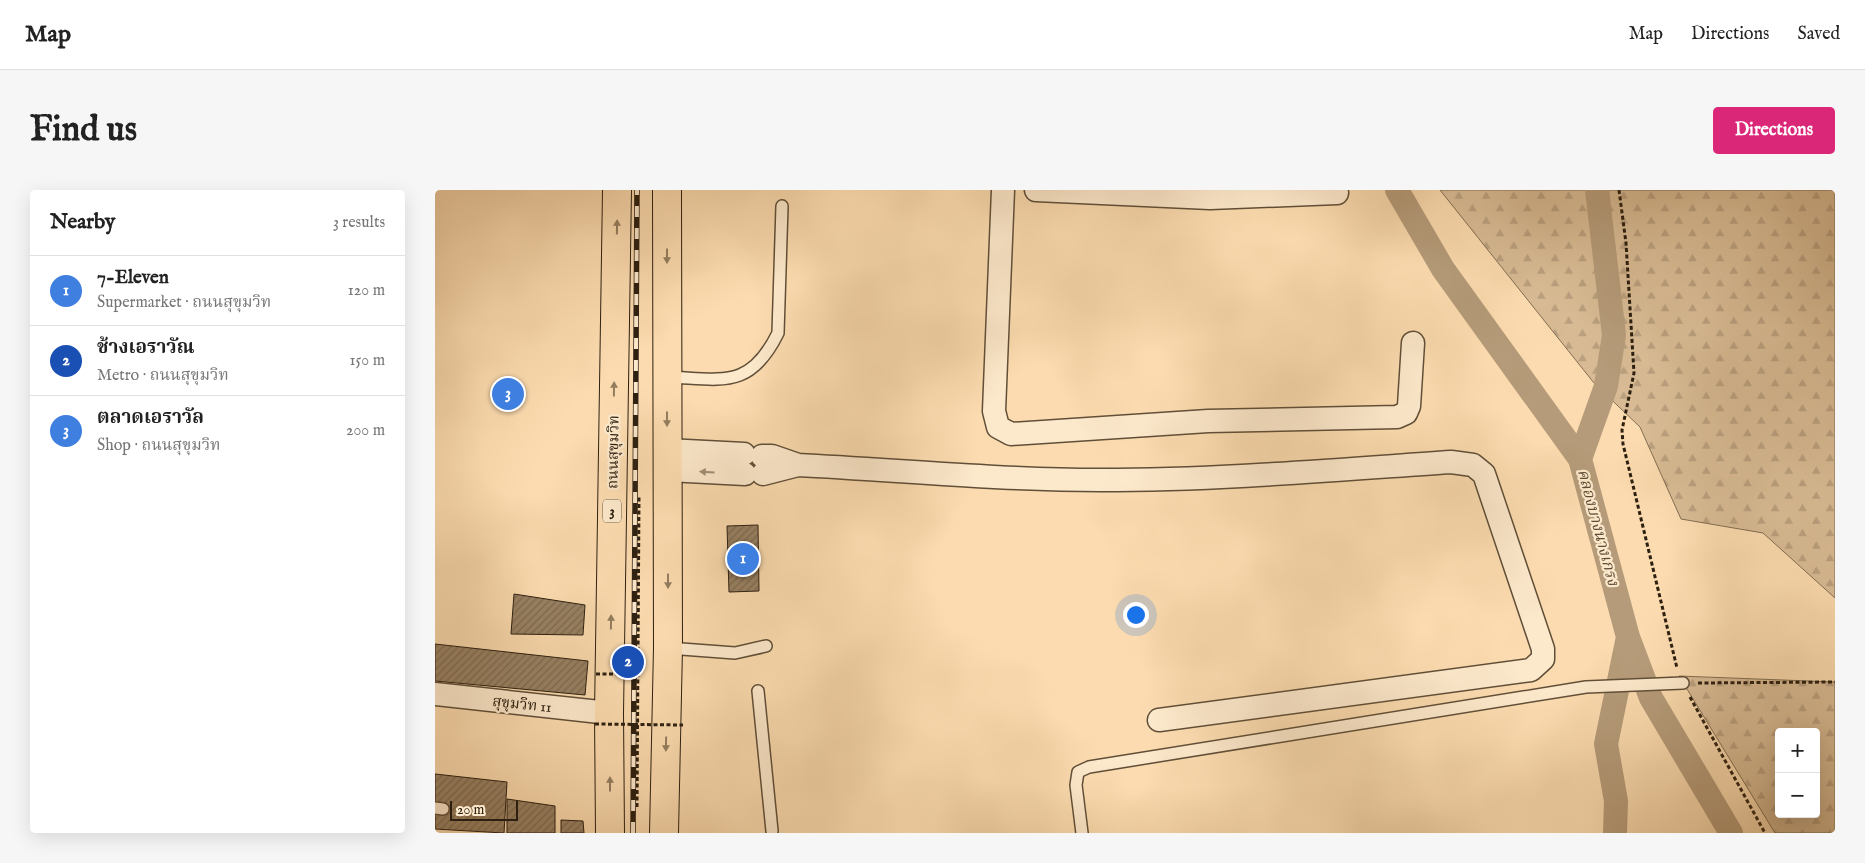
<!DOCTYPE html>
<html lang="en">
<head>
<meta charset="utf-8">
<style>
	:root { --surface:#fff; --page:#f6f6f6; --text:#222; --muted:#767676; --line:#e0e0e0; --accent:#db2777 }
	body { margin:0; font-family:"IM FELL English","Noto Serif Thai",serif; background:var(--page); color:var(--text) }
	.controls { position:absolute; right:15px; bottom:15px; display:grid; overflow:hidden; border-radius:5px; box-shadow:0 5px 20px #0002 }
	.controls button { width:45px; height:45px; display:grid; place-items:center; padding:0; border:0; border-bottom:1px solid var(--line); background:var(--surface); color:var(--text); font:25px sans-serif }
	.scale { position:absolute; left:15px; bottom:12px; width:68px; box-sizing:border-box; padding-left:5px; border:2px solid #2d2011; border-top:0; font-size:14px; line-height:18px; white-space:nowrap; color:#2d2011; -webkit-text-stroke:4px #fce8cb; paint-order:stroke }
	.you { position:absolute; left:700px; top:424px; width:18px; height:18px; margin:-12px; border:4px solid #fff; border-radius:50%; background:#1a73e8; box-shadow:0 0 0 8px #1a73e833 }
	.badge { display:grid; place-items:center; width:32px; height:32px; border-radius:50%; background:var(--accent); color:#fff; font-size:16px; font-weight:700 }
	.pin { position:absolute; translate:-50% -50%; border:2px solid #fff; box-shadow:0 1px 5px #0006 }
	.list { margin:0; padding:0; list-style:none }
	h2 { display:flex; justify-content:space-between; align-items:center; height:65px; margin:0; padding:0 20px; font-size:21px }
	h2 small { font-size:16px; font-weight:400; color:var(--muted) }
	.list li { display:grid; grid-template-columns:32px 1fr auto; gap:15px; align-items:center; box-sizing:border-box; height:70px; padding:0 20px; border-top:1px solid var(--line) }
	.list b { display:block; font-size:19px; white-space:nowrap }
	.list p { margin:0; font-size:16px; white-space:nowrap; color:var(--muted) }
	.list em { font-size:16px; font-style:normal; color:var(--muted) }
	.map { position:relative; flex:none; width:1400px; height:643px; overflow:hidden; border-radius:5px }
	header { display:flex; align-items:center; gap:30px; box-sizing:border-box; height:70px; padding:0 25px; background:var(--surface); border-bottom:1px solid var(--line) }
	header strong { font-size:24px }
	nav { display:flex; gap:28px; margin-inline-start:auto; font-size:18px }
	.intro { display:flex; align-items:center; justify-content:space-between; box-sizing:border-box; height:120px; padding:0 30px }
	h1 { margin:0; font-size:35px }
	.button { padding:12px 22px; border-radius:5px; background:var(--accent); color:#fff; font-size:18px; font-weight:700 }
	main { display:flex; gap:30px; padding:0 30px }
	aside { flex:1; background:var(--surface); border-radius:5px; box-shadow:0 5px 20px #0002 }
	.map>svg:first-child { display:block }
</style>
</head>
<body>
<header>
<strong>Map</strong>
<nav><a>Map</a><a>Directions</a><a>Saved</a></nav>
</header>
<div class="intro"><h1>Find us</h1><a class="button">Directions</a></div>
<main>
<aside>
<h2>Nearby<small>3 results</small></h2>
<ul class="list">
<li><span class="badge" style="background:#3f7fe0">1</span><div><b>7-Eleven</b><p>Supermarket · ถนนสุขุมวิท</p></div><em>120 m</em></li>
<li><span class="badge" style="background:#1a4fb4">2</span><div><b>ช้างเอราวัณ</b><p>Metro · ถนนสุขุมวิท</p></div><em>150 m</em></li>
<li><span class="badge" style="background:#3f7fe0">3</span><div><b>ตลาดเอราวัล</b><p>Shop · ถนนสุขุมวิท</p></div><em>200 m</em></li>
</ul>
</aside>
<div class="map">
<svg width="1400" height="643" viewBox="0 0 1400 643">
	<defs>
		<pattern id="forest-firs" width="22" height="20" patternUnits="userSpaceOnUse" patternTransform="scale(1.25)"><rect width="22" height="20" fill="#d8bb94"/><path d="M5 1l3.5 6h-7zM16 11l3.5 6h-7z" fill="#baa07f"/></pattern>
		<pattern id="building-hatch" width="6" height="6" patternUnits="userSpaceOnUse" patternTransform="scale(1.25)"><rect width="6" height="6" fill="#988163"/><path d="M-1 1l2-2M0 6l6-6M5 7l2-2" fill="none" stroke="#7c6950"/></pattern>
	</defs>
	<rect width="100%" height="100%" fill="#fbdbaf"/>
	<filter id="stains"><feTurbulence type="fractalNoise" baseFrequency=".004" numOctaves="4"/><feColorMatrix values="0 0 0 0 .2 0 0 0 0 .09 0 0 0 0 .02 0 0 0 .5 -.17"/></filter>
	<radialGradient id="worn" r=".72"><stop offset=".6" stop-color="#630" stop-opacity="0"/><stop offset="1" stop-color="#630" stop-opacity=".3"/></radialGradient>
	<!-- forest -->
	<path fill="url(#forest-firs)" stroke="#826e52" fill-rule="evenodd" d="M 1005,0 L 1400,0 L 1400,408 L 1328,343 L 1246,329 L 1205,237 L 1159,193 Z
		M 1244,486 L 1400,492 L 1400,643 L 1340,643 ZM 1344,542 L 1381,542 L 1381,624 L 1344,624 Z"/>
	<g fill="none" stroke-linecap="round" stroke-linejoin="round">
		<!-- canal -->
		<path stroke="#b59b79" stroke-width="24" d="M 962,0 L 1008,79 L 1145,269 L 1193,447 L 1216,508 L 1296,643
			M 1145,269 L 1171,196 L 1179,145 L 1162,0
			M 1180,643 L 1181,611 L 1171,554 L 1193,447"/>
	</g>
	<!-- building -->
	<path fill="url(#building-hatch)" stroke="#2d2011" d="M 323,335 L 324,401 L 294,402 L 292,336 Z
		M 79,404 L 150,415 L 148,445 L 76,444 Z
		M 0,454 L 153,471 L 150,505 L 0,491 Z
		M 0,584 L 72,592 L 69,643 L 0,639 Z
		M 72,609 L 120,616 L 120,643 L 72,643 Z
		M 126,630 L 148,631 L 149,643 L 126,643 Z"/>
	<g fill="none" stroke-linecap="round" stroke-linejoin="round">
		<!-- lane casing -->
		<g stroke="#604f38" stroke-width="14">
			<path id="lane" d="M 233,187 C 287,189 315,200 343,143 L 347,16
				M 233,458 L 300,463 L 331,456
				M 323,501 L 337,641
				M 0,618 L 8,619
				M 647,643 L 641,595 L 643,582 L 654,577 L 1151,497 L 1248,493"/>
		</g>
		<!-- street casing -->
		<g stroke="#604f38" stroke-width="25">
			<path id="street" d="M 568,0 L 559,221 L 563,237 L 576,244 L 773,231 L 962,227 L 971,223 L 974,216 L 978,153
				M 601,0 L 775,8 L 902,3
				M 232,260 L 309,264
				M 327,266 L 337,266 L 363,275 L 328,284
				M 363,275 C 463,280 564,290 665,290 C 782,290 899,280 1016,272 L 1038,275 L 1049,284 L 1108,459 L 1108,469 L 1096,480 L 724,530
				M 233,280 L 310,284
				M 0,504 L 174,523"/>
		</g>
		<!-- highway casing -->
		<g stroke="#2d2011" stroke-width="30">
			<path id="highway" d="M 175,643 L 174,523 L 182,0
				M 229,643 L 233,458 L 232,0"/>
		</g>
		<!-- path -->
		<path stroke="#2d2011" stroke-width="3" stroke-dasharray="4 2.5" stroke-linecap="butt" d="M 1184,0 L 1191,53 L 1199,183 L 1187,240 L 1188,254 L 1242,478
			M 1263,493 L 1400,492
			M 1255,507 L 1330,643
			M 202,617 L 204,306"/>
		<!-- lane -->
		<use href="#lane" stroke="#fce8cb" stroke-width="11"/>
		<!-- street -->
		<use href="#street" stroke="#fce8cb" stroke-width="22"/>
		<!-- highway -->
		<use href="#highway" stroke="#fbdbaf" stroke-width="28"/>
		<!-- rail casing -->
		<g stroke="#2d2011" stroke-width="5.5">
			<path id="rail" d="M 198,643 L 202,0"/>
		</g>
		<!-- rail -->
		<use href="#rail" stroke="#fce8cb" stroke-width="4" stroke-dasharray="11" stroke-linecap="butt"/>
		<!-- path-bridge -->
		<path stroke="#2d2011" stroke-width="3" stroke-dasharray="4 2.5" stroke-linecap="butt" d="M 161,484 L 203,484
			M 160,534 L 248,535"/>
	</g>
	<!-- one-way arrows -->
	<defs><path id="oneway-solid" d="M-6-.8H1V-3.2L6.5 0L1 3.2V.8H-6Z" transform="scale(1.25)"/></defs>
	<g fill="#947e60">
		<use href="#oneway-solid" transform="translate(182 37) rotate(-89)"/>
		<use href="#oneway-solid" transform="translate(232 66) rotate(90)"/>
		<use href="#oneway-solid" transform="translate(179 199) rotate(-89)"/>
		<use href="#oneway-solid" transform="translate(232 229) rotate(90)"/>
		<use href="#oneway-solid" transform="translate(233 391) rotate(90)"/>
		<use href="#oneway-solid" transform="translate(176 432) rotate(-89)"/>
		<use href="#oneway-solid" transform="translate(231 554) rotate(91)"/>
		<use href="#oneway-solid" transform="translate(175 594) rotate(-90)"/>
	</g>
	<use fill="#9f8e77" href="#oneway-solid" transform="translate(272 282) rotate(-177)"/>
	<g text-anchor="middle" stroke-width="4.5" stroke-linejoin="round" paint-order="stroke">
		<!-- shield labels -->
		<rect fill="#fce8cb" stroke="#6b5c49" stroke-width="1" x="168" y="309.5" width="18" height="23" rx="4"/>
		<g font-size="14" font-weight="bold" fill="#2d2011">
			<text x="177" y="326">3</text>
		</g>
		<!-- street labels -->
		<g font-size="15" fill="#2d2011" stroke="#fce8cb">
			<text transform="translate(178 262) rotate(-89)" y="5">ถนนสุขุมวิท</text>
			<text transform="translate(87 514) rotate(6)" y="5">สุขุมวิท 11</text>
		</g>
		<!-- water labels -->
		<g font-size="16" font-style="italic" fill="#5d4b35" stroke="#fce8cb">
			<text transform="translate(1164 337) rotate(75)" y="6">คลองบางนางเกรง</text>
		</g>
	</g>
	<rect width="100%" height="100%" filter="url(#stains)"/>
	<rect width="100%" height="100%" fill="url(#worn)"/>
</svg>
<div class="controls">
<button>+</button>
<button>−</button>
</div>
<div class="scale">20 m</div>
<div class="you"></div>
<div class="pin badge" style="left:308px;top:369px;background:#3f7fe0">1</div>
<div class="pin badge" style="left:193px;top:472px;background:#1a4fb4">2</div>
<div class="pin badge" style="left:73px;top:204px;background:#3f7fe0">3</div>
</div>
</main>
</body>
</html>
